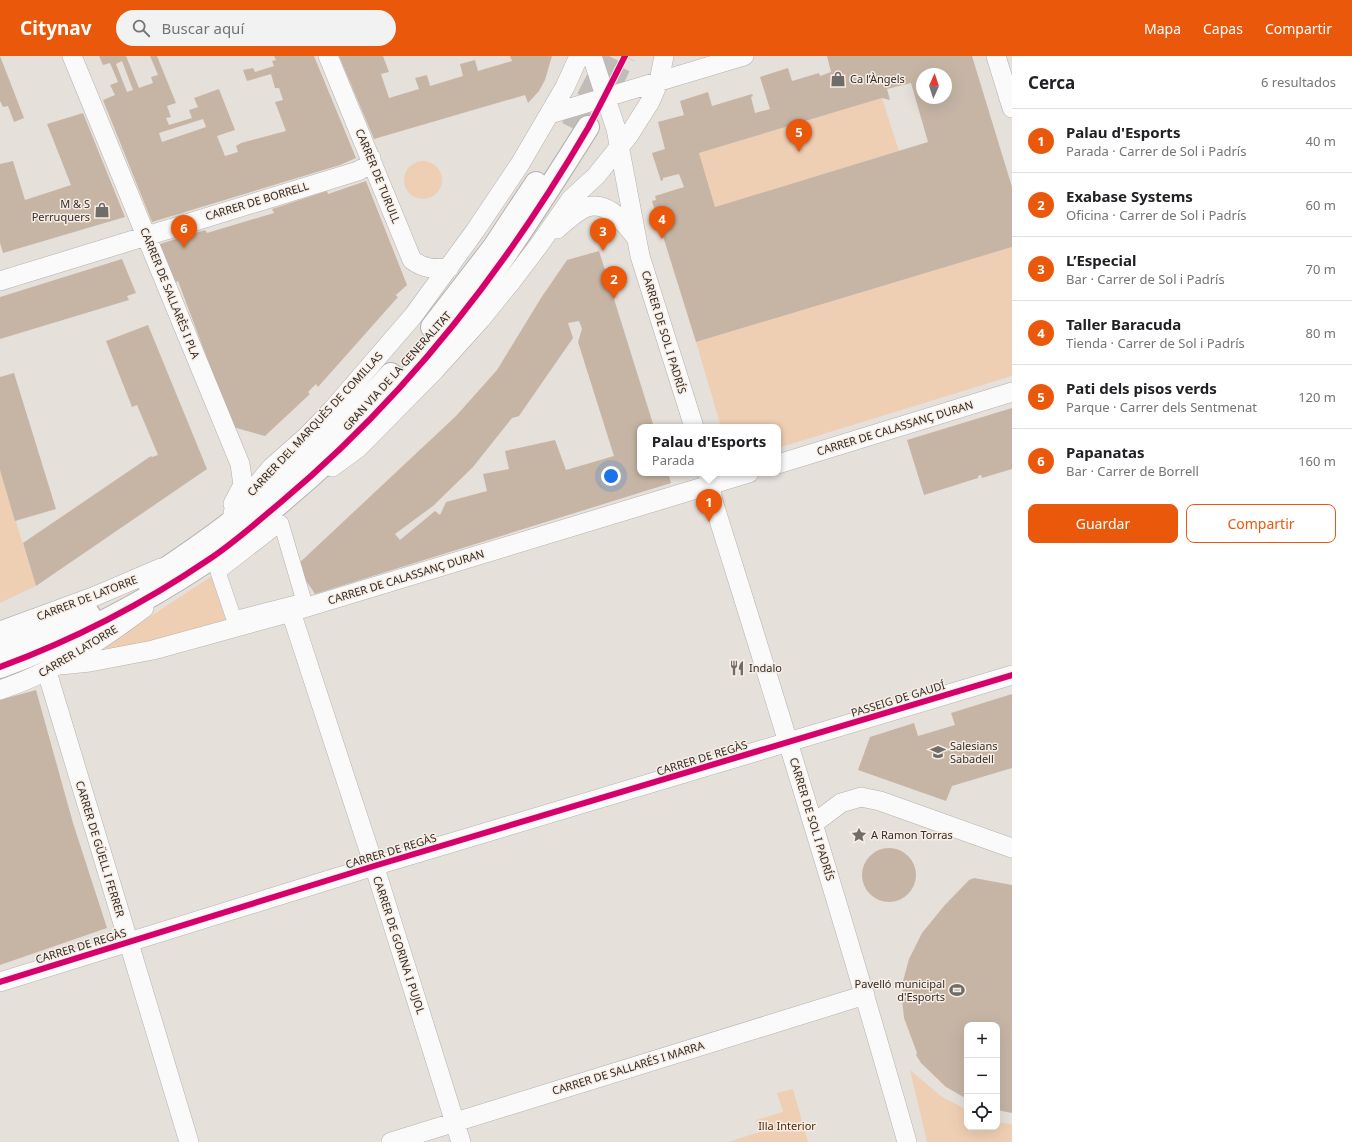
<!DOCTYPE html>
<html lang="es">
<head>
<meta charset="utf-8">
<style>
	:root { --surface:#fff; --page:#f2f2f2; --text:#202124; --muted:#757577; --line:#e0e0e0; --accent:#ea580c }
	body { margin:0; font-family:"Noto Sans",sans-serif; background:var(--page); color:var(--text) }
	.controls { position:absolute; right:12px; bottom:12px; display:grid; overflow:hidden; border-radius:8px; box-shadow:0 4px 16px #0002 }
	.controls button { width:36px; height:36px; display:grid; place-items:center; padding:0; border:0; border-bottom:1px solid var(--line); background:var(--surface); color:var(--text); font:20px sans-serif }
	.compass { position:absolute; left:916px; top:12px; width:36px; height:36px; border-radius:50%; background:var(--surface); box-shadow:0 4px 16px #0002; rotate:3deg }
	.you { position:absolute; left:611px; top:420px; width:14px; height:14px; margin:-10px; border:3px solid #fff; border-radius:50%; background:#1a73e8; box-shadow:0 0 0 6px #1a73e833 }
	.badge { display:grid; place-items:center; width:26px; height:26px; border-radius:50%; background:var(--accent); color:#fff; font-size:13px; font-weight:700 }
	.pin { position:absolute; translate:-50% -33px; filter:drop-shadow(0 1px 2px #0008) }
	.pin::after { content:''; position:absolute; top:21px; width:14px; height:12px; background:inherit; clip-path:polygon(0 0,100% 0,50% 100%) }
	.popup { position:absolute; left:637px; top:368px; width:144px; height:52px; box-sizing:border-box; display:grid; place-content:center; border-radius:8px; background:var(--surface); filter:drop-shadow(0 1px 3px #0005); font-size:13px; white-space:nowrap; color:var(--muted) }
	.popup b { font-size:15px; color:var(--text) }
	.popup::after { content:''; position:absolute; left:50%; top:100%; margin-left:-8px; border:8px solid transparent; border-top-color:var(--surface) }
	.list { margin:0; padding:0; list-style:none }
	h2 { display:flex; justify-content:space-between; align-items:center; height:52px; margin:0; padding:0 16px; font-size:17px }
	h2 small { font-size:13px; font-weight:400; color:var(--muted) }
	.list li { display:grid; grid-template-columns:26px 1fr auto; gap:12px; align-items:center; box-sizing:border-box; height:64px; padding:0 16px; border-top:1px solid var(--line) }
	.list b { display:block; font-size:15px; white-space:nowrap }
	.list p { margin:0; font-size:13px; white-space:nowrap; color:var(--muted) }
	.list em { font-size:13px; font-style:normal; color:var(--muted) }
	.actions { display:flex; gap:8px; padding:12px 16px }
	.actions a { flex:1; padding:9px 0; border:1px solid var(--accent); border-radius:8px; text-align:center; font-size:14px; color:var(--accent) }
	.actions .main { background:var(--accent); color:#fff }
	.icon { flex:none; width:22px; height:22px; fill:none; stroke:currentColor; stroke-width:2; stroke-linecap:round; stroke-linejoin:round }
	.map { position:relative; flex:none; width:1012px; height:1086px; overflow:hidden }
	header { display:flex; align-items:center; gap:24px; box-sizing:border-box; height:56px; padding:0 20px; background:var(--accent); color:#fff }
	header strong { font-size:19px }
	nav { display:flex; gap:22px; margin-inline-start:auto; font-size:14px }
	.search { width:280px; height:36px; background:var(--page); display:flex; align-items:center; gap:10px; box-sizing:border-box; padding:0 14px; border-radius:22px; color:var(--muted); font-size:15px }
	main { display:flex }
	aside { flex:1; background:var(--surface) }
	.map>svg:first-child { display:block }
</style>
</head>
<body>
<header>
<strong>Citynav</strong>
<div class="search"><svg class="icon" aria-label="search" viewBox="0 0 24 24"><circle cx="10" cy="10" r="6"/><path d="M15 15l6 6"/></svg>Buscar aquí</div>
<nav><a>Mapa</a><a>Capas</a><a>Compartir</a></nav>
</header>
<main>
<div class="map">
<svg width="1012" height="1086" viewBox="0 0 1012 1086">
	<rect width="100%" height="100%" fill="#e6e0db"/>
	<!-- green -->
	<path fill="#efcfb4" d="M 882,42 L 899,95 L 715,151 L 699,97 Z
		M404 124a19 19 0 1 1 38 0a19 19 0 1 1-38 0Z
		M 1012,191 L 1012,320 L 778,392 L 778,371 L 721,371 L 696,286 Z
		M 0,414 L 36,530 L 0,547 Z
		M 218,516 L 234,563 L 108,597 L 105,590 Z
		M 910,1014 L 941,1040 L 967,1054 L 967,1071 L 997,1071 L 997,1066 L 1012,1068 L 1012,1086 L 927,1086 Z
		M 793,1033 L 808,1086 L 728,1086 L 759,1076 L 756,1064 L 783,1056 L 777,1037 Z"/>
	<!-- building -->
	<path fill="#c6b5a5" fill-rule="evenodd" d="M 0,0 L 24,62 L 14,66 L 8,50 L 3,51 L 0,45 Z
		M 99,0 L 126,0 L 139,32 L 153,27 L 151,21 L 158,19 L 150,0 L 157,0 L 176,47 L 167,50 L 171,61 L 166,62 L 169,69 L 192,62 L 189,54 L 198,51 L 194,42 L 219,33 L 235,74 L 217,80 L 225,100 L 238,96 L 236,90 L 241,87 L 286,75 L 275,46 L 283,44 L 279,32 L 275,32 L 271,18 L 247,25 L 243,14 L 253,12 L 255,16 L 274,10 L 272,5 L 276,4 L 274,0 L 314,0 L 356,102 L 340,109 L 152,166 L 103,44 L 115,39 L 110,29 L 118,26 L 110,7 L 103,9 ZM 122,5 L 133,34 L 127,36 L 116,8 ZM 203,63 L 206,71 L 162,86 L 159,77 Z
		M 339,0 L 383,0 L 389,16 L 381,18 L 389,42 L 419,33 L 415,22 L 427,19 L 430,30 L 463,20 L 460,8 L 475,4 L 478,15 L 512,5 L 510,0 L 552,0 L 545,24 L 539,35 L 528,47 L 525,39 L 374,83 Z
		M 827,0 L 972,0 L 1012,131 L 1012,191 L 696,286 L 652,145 L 656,144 L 655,140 L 684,131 L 679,118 L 663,122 L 663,124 L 661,125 L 652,97 L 665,93 L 658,66 L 684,59 L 680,45 L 708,36 L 712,50 L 752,38 L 753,40 L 751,41 L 755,57 L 770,53 L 760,21 L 788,12 L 792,25 L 819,17 L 820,20 L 831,16 ZM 922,18 L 946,18 L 946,42 L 922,42 ZM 911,27 L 928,86 L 715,151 L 699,97 L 882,42 L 890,44 L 887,33 Z
		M 83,57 L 125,161 L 3,197 L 0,187 L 0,108 L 13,105 L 25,144 L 71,129 L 47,68 Z
		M 366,125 L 407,229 L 396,239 L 392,236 L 398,241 L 318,331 L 316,328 L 308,336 L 310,338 L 265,380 L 233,371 L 178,225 L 175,227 L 160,188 L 205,174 L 207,177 L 274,157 L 272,153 L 327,135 L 328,138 Z
		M 599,195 L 654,371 L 640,371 L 640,417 L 668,417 L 671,427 L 315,538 L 296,510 L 456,360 L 497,314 L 541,242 L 567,204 ZM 579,265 L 582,273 L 578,286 L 614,400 L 566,414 L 555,384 L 505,395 L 509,413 L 483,418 L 487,435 L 446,446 L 440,459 L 435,455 L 400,484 L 395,478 L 433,450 L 473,411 L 512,362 L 519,360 L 573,282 L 568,267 Z
		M 122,203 L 136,237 L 127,240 L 129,244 L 0,283 L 0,241 Z
		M 148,269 L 207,413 L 36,530 L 23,487 L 151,400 L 152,401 L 158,399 L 137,349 L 132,351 L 106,285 Z
		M 14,317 L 56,453 L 15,465 L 0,414 L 0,321 Z
		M 1012,352 L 1012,413 L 982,422 L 981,419 L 978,420 L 978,422 L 924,439 L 907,384 Z
		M 36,634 L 73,767 L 107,872 L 0,909 L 0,644 Z
		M 1012,638 L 1012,712 L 952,730 L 946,745 L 858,714 L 870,681 L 914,667 L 918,680 L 955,669 L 951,657 Z
		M862 819a27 27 0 1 1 54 0a27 27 0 1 1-54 0Z
		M 974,822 L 1012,829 L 1012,1057 L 997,1054 L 997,969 L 967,969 L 967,1043 L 946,1031 L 921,1007 L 916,999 L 917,997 L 904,962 L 902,943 L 903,925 L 909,903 L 922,877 L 944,850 L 969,824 Z"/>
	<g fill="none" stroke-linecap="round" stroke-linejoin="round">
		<!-- tertiary-tunnel -->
		<path stroke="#c2bcb8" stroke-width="22" stroke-dasharray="22 11" stroke-linecap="butt" d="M 610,30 L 625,0
			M 572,72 L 609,0"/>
		<!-- pedestrian casing -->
		<g stroke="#b4b0ad" stroke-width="16">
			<path id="pedestrian" d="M 281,467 L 304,545 L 234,563 L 218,516 Z"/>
		</g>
		<!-- minor casing -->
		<g stroke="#b4b0ad" stroke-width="20">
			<path id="minor" d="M 72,0 L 240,408 L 243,429 L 233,448
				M 328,0 L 412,204 C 424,213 434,213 449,212
				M 592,0 L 616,73 L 640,200 L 694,371
				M 996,0 L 1012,52
				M 550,58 L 744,0
				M 557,173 C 565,166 577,155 587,151 C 609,145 623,166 635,180
				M 0,225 L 358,115 L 367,110 L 371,102
				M 778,408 L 1012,336
				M 332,411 L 358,392 L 435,314 L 481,263 L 511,226 L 539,189 L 571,143 L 596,120 L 629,79 L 650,46 L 659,25 L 664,0
				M 708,417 L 713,445 C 780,658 846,871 907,1086
				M 233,457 L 272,411 L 307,380 L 332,354 L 413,260 L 475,175 L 520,108 L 565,31 L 579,0
				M 291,556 L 380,828 L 461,1086
				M 0,575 L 93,541 L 161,512
				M 60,609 L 90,606 L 153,594 L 291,556 L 749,417
				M 47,616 L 189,1086
				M 0,634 C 54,616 99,586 144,552
				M 813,768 L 841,747 L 861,741 L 880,745 L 1012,792
				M 0,926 L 374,810 L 1012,619
				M 391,1086 L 865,939"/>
		</g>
		<!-- tertiary casing -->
		<g stroke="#b4b0ad" stroke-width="24">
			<path id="tertiary" d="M 432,271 L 493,192 L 536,127
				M 147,525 C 209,485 270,439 324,388 C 347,366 369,342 391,318
				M 0,591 L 89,558
				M 0,611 C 73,584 142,548 207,505 C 233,487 257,466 281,446 C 359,381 429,304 489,222 C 524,173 556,122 588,71"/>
		</g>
		<!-- pedestrian -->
		<use href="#pedestrian" stroke="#fbfafa" stroke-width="15"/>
		<!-- minor -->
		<use href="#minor" stroke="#fbfafa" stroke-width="19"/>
		<!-- tertiary -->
		<use href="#tertiary" stroke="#fbfafa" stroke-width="22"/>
		<!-- cycleway casing -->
		<g stroke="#f8ede4" stroke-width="8">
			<path id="cycleway" d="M 0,611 C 73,584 143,548 208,504 C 234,487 257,466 281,446 C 405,342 507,211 588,72 C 601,48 613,24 625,0
				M 0,926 L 374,810 L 1012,619"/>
		</g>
		<!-- cycleway -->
		<use href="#cycleway" stroke="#d6006c" stroke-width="6"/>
	</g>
	<!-- icons -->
	<defs>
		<g id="shop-bare" transform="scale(1.2)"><path d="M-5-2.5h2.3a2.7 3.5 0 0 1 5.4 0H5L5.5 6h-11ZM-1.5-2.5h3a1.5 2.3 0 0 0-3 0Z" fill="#706c68" stroke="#f8ede4" stroke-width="2.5" paint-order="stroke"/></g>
		<g id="restaurant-bare" transform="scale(1.2)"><path d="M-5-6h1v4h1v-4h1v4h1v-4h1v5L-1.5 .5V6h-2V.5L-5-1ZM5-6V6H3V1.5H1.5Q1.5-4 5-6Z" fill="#706c68" stroke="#f8ede4" stroke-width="2.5" paint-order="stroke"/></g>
		<g id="school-bare" transform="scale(1.2)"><path d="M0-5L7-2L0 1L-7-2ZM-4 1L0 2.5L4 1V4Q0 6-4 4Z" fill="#706c68" stroke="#f8ede4" stroke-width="2.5" paint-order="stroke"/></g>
		<g id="sight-bare" transform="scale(1.2)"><path d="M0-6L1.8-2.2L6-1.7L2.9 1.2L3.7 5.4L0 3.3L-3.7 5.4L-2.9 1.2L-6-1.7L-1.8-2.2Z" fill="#706c68" stroke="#f8ede4" stroke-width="2.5" paint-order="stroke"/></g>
		<g id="stadium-bare" transform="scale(1.2)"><path d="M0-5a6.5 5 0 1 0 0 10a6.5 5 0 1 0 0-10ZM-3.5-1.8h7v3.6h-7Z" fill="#706c68" stroke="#f8ede4" stroke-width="2.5" paint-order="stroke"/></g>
	</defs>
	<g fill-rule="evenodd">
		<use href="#shop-bare" x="838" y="23"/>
		<use href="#shop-bare" x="102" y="154"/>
		<use href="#restaurant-bare" x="737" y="612"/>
		<use href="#school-bare" x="938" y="696"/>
		<use href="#sight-bare" x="859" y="779"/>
		<use href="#stadium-bare" x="957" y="934"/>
	</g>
	<g text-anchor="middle" stroke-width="3" stroke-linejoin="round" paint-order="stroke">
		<!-- poi labels -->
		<g font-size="11" fill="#312d2a" stroke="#f8ede4" text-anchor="start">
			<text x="850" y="27">Ca l’Àngels</text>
			<text x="90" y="152" text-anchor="end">M &amp; S<tspan x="90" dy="13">Perruquers</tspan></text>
			<text x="749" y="616">Indalo</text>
			<text x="950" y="694">Salesians<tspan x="950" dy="13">Sabadell</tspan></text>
			<text x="871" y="783">A Ramon Torras</text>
			<text x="945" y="932" text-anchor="end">Pavelló municipal<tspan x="945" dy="13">d'Esports</tspan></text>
		</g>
		<!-- street labels -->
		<g font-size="11" fill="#312d2a" stroke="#f8ede4">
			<text transform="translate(378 120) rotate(68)" y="4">CARRER DE TURULL</text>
			<text transform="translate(257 145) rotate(-17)" y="4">CARRER DE BORRELL</text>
			<text transform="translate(170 237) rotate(68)" y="4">CARRER DE SALLARÈS I PLA</text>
			<text transform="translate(664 276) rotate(73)" y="4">CARRER DE SOL I PADRÍS</text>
			<text transform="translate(397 315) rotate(-48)" y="4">GRAN VIA DE LA GENERALITAT</text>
			<text transform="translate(315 368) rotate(-47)" y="4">CARRER DEL MARQUÈS DE COMILLAS</text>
			<text transform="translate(895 372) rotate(-17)" y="4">CARRER DE CALASSANÇ DURAN</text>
			<text transform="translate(406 521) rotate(-17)" y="4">CARRER DE CALASSANÇ DURAN</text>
			<text transform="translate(87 542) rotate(-21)" y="4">CARRER DE LATORRE</text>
			<text transform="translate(78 595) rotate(-31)" y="4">CARRER LATORRE</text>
			<text transform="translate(898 643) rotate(-17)" y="4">PASSEIG DE GAUDÍ</text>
			<text transform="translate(702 702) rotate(-17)" y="4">CARRER DE REGÀS</text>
			<text transform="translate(812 763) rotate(73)" y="4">CARRER DE SOL I PADRÍS</text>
			<text transform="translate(100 793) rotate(73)" y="4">CARRER DE GÜELL I FERRER</text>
			<text transform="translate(391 795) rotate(-17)" y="4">CARRER DE REGÀS</text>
			<text transform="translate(399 889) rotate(72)" y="4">CARRER DE GORINA I PUJOL</text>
			<text transform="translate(81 890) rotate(-17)" y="4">CARRER DE REGÀS</text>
			<text transform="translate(628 1012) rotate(-17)" y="4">CARRER DE SALLARÉS I MARRA</text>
		</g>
		<!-- park labels -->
		<g font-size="11" fill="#4a2c0d" stroke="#f8ede4">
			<text x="787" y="1074">Illa Interior</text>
		</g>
	</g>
</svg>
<div class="controls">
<button>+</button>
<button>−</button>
<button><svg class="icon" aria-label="locate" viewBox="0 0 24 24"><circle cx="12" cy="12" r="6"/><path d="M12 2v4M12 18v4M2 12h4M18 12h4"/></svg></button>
</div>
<svg class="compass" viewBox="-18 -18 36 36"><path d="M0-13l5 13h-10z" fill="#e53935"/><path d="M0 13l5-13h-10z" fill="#757577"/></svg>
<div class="you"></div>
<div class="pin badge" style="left:709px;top:466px">1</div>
<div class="popup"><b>Palau d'Esports</b>Parada</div>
<div class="pin badge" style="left:614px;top:243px">2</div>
<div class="pin badge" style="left:603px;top:195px">3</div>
<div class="pin badge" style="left:662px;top:183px">4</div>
<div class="pin badge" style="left:799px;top:96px">5</div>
<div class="pin badge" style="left:184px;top:192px">6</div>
</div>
<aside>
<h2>Cerca<small>6 resultados</small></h2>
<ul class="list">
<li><span class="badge">1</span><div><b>Palau d'Esports</b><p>Parada · Carrer de Sol i Padrís</p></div><em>40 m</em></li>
<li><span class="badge">2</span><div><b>Exabase Systems</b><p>Oficina · Carrer de Sol i Padrís</p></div><em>60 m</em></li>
<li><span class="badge">3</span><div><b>L’Especial</b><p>Bar · Carrer de Sol i Padrís</p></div><em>70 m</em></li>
<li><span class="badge">4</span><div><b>Taller Baracuda</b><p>Tienda · Carrer de Sol i Padrís</p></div><em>80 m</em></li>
<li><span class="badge">5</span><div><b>Pati dels pisos verds</b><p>Parque · Carrer dels Sentmenat</p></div><em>120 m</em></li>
<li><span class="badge">6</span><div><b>Papanatas</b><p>Bar · Carrer de Borrell</p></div><em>160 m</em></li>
</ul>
<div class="actions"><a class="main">Guardar</a><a>Compartir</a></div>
</aside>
</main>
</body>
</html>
